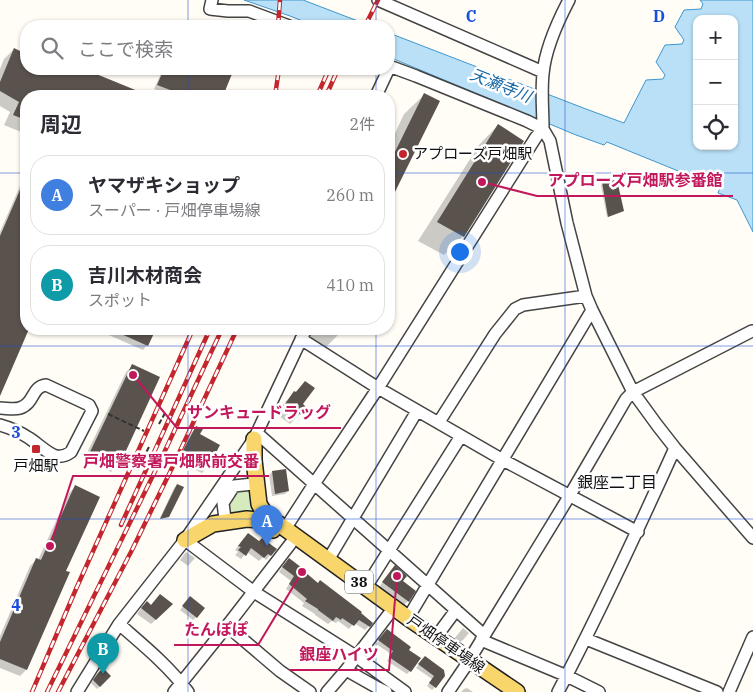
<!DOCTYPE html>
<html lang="ja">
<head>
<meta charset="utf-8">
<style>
	:root { --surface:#fff; --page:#f7f7f7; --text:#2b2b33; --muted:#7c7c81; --line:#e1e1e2; --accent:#c4262e }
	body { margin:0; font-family:"IBM Plex Serif","Noto Sans JP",serif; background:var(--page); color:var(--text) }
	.controls { position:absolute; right:15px; top:15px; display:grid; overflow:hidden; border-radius:10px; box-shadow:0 1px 4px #0004 }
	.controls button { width:45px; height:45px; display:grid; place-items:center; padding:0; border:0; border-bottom:1px solid var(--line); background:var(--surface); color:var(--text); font:25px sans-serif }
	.you { position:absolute; left:459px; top:251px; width:18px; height:18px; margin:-12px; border:4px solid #fff; border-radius:50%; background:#1a73e8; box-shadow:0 0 0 8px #1a73e833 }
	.badge { display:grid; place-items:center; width:32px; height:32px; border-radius:50%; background:var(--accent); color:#fff; font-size:16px; font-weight:700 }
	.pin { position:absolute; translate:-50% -41px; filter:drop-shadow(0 1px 2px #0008) }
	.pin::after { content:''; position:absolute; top:26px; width:18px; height:15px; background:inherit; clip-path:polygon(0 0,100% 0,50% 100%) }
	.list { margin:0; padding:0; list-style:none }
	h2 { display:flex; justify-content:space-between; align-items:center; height:65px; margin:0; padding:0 20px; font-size:21px }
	h2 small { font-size:16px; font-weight:400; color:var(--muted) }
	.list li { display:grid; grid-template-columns:32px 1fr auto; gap:15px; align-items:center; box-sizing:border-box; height:80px; margin:0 10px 10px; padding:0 10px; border:1px solid var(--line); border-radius:20px }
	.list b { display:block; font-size:19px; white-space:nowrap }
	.list p { margin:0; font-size:16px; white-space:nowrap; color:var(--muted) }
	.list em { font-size:16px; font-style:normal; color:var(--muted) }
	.icon { flex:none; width:28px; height:28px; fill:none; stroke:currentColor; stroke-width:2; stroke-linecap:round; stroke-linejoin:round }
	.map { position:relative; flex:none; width:753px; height:692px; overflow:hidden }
	.search { position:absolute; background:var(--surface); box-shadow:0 1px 4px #0004; left:20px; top:20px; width:375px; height:55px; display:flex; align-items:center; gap:12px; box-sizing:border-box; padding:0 18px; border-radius:20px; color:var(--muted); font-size:19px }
	.panel { position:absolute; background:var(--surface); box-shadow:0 1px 4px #0004; left:20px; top:90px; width:375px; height:245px; border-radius:20px }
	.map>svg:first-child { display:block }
</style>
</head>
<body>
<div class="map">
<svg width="753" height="692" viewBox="0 0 753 692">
	<rect width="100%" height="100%" fill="#fffdf5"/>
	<!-- green -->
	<path fill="#d5ebbd" d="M 255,487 C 255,515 256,510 230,519 L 227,505 L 237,490 Z"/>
	<!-- water -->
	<path fill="#b9e0f7" stroke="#3f96cf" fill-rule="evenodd" d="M 244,0 L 303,0 L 371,26 L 315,26 L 290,16 Z
		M 700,0 L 753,0 L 753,232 L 737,200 L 718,193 L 720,188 L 607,142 L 604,145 L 576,135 L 389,57 L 389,33 L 586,109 L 624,123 L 646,80 L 663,79 L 665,75 L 656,62 L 665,45 L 682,44 L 684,40 L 675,27 L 684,10 L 701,9 L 703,4 ZM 697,19 L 734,19 L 734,146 L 697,146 Z"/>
	<!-- shadow -->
	<path fill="#0003" d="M 237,21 L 244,22 L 243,26 L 231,26 L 232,26 Z
		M 14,49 L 26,55 L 26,69 L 81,69 L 147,96 L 26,96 L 26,134 L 4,125 L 10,112 L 0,106 L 0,69 L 4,59 Z
		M 163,69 L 207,69 L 221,74 L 221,69 L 246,69 L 242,73 L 232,72 L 221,96 L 172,96 L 154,89 Z
		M 424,95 L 438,102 L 389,201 L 389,146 L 404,114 Z
		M 498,125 L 463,236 L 444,255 L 418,241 L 479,145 Z
		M 26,172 L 26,329 L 28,329 L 3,386 L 0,389 L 0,232 Z
		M 602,184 L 623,211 L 621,212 L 607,217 L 601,185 Z
		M 95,329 L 155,329 L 147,345 L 143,350 Z
		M 310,329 L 342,329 L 339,334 L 320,353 L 302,346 Z
		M 133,366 L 118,465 L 111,472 L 84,459 L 126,372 Z
		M 305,383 L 300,414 L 290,424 L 276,414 L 283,404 L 297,413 L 297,410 L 285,402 Z
		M 196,428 L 198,435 L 218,445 L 207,468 L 202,473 L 176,461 L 191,433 Z
		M 272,472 L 288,491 L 285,494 L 272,496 L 269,475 Z
		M 177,485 L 168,516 L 160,518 L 174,488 Z
		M 75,487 L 65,572 L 26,670 L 20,676 L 0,668 L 0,636 L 30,566 L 36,560 L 38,560 L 69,493 Z
		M 244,538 L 259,542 L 275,549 L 266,560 L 263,557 L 259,561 L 247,552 L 241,559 L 235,555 L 238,552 L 235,550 Z
		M 186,552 L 195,558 L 188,566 L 180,560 Z
		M 285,563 L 303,572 L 369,626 L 365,630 L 354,623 L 349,629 L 338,621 L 336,623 L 332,621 L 328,624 L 315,615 L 315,614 L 302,606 L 304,603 L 286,589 L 291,581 L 279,572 Z
		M 391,571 L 401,582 L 408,601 L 404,605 L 379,587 Z
		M 188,601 L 204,609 L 193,620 L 180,610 Z
		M 171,605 L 151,624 L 137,614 L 142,607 Z
		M 463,628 L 469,633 L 463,640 L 459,643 L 454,639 Z
		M 384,634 L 407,650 L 410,671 L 407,674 L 387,661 L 391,654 L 376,644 Z
		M 422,660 L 443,671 L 435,687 L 432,690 L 427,686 L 432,679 L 416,668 Z
		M 103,669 L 110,676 L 97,689 L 91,683 L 95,677 Z
		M 467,688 L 473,692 L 461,692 L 464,689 Z"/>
	<!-- building -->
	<path fill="#5a524d" d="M 14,48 L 26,54 L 26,69 L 84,69 L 150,96 L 26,96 L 26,120 L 13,115 L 19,102 L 0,91 L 0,82 Z
		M 164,69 L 234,69 L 223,96 L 186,96 L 157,85 Z
		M 424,93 L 440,101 L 389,204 L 389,164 Z
		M 498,124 L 524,141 L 464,237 L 437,222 Z
		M 26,176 L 26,329 L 29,329 L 0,396 L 0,236 Z
		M 617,180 L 624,211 L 608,217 L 602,182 Z
		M 110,329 L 156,329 L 148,346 Z
		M 132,364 L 160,377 L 119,466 L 90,452 Z
		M 305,381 L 315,388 L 303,404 L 307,408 L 301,415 L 285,404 L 294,391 L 296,392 Z
		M 196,426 L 203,429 L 200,434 L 220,445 L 208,468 L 180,456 Z
		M 286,469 L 289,491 L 275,494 L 272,471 Z
		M 177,484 L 184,487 L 169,517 L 160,519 Z
		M 75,485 L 100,497 L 66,571 L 70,572 L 27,670 L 0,659 L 0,642 L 36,558 L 41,560 Z
		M 248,533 L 259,541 L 262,538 L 277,549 L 271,556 L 268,554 L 264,558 L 251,548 L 246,556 L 238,550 L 241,547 L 238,546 Z
		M 289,558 L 306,571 L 305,572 L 318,583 L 320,580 L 362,612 L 361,613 L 373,623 L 370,627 L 359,620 L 354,626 L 342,618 L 341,620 L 336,617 L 333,621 L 318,610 L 318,609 L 305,601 L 307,599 L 289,584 L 294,576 L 282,567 Z
		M 395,565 L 407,576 L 403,581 L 416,591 L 409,602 L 382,582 Z
		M 160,594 L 173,604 L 156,620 L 141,608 L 147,601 L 151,605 Z
		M 190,596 L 205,608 L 197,618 L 182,606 Z
		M 387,629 L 411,647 L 409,650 L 421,658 L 411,672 L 389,657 L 393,651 L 378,640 Z
		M 425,656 L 444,670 L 445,676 L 436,688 L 429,683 L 434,676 L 418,664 Z
		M 103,668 L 111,676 L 100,687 L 93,680 L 98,673 Z"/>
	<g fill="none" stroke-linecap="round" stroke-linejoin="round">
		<!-- minor casing -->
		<g stroke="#444" stroke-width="14">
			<path id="minor" d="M 212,0 L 210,9 L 228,11 L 249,11 L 289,26
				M 378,0 L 543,72
				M 389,66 L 416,76 L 527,121 L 543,129 L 550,141 L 567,223 L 586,296 L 592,310 L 633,392 L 657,425 L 675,448 L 753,538
				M 376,96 L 390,66
				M 301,339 L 378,388 L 503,460 L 638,532
				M 0,408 C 6,408 14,410 20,408 C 35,403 31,387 46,385 L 89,405 L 92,411 L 71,452 C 67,455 62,457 56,456 C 48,454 37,443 29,438 C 20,432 11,428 0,425
				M 439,422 L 495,334 L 515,309 L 523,305 L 586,296
				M 257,433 L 484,635
				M 225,519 L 223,503 L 234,486 L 253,484
				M 285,529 L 314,484 L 378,388 L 536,137 L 543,129 C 543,111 541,92 543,74 C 545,50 558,21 569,0
				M 185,540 L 254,592 L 357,657 L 405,692
				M 328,560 L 417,411
				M 366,587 L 461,436
				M 408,618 L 592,310
				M 119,624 C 143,645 169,666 188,692
				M 227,626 L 280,671 L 310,692
				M 436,637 L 456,610
				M 586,639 L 717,692
				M 481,640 L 567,676 L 599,692
				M 346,670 L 378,688 L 386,692
				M 77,692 L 119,624 L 185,540 L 254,439 L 306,329
				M 174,692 L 227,626 L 291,543
				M 327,692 L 346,670 L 389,614
				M 448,692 L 465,667 L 570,495 L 626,399 L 633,392 L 752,331
				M 558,692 C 600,612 638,530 675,448
				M 729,692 L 753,637"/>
		</g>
		<!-- major casing -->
		<g stroke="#222" stroke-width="18">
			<path id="major" d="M 254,439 L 254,460 L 259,504 L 265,514 L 408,618 L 517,692
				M 185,540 L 213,524 L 247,519 L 260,520 L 273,530"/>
		</g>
		<!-- path -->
		<path stroke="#333" stroke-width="2" stroke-dasharray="5 2.5" stroke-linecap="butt" d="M 108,414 L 144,431
			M 159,424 L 165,413
			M 143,458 L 149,447"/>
		<!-- minor -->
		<use href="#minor" stroke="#fff" stroke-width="11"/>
		<!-- major -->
		<use href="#major" stroke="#f9d66b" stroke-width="15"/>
		<!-- rail casing -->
		<g stroke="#c4262e" stroke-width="4.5">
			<path id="rail" d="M 278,26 L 280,0
				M 365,26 L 378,0
				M 275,96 L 279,69
				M 317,96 L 329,69
				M 326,96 L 338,69
				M 121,525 L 210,329
				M 32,692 L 76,589 L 193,329
				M 47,692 L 163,455 L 222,329
				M 58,692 L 132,550 L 172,468 L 237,329"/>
		</g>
		<!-- rail -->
		<use href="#rail" stroke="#fff" stroke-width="2.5" stroke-dasharray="8" stroke-linecap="butt"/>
	</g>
	<!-- grid -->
	<path fill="none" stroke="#1d4ed8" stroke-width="1" stroke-opacity="0.55" d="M 188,0 L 188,26M 376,0 L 376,26M 565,0 L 565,692M 188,69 L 188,96M 376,69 L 376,96M 0,173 L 26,173M 389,173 L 753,173M 188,329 L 188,692M 376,329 L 376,692M 0,346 L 753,346M 0,519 L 753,519"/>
	<!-- markers -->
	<g fill="#c4262e" stroke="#fff" stroke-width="2">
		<circle cx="403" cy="154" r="5"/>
		<rect x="31" y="444" width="10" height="10" rx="2.5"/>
	</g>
	<g text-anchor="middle" stroke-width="5" stroke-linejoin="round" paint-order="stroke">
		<!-- shield labels -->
		<rect fill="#fff" stroke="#585858" stroke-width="1" x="345" y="570.5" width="28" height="23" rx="4"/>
		<g font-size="14" font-weight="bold" fill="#111">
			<text x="359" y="587">38</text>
		</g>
		<!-- poi labels -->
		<g font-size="15" fill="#111" stroke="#fff" text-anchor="start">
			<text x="413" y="159">アプローズ戸畑駅</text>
			<text x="36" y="471" text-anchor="middle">戸畑駅</text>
		</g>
		<!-- street labels -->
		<g font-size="15" fill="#111" stroke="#fff">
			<text transform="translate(446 644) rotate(35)" y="5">戸畑停車場線</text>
		</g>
		<!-- water labels -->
		<g font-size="16" font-style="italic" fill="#1768a6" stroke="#fff">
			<text transform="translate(501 85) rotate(22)" y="6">天瀬寺川</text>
		</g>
		<!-- neighbourhood labels -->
		<g font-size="16" fill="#111" stroke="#fff">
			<text x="617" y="488">銀座二丁目</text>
		</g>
	</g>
	<g font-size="16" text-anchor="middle" font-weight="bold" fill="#1d4ed8" stroke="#fff" stroke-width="5" stroke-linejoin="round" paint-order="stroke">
		<text x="471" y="22">C</text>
		<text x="659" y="22">D</text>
		<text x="16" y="438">3</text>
		<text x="16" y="611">4</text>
	</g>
	<!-- callouts -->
	<path fill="none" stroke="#c2185b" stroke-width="2" d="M482 182L537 196H733M133 375L177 428H341M50 546L73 476H269M302 572L258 645H174M397 576L389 670H289"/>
	<g fill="#c2185b" stroke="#fff" stroke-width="2">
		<circle cx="482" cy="182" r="5"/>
		<circle cx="133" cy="375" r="5"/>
		<circle cx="50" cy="546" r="5"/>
		<circle cx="302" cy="572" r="5"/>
		<circle cx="397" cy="576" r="5"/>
	</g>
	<g font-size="16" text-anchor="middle" font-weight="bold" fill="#c2185b" stroke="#fff" stroke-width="5" stroke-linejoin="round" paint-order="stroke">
		<text x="635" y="186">アプローズ戸畑駅参番館</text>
		<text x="259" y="418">サンキュードラッグ</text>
		<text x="171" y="467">戸畑警察署戸畑駅前交番</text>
		<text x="216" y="635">たんぽぽ</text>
		<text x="339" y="660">銀座ハイツ</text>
	</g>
</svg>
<div class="controls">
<button>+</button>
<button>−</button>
<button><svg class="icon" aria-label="locate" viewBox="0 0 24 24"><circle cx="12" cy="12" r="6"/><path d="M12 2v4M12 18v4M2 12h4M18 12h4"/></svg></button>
</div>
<div class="you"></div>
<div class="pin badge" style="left:267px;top:546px;background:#3f7fe0">A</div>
<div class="pin badge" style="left:103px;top:674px;background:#0f9aa8">B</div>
<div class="search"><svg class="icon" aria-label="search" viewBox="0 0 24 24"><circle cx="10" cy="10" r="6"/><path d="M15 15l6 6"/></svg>ここで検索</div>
<section class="panel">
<h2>周辺<small>2件</small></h2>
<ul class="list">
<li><span class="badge" style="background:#3f7fe0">A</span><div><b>ヤマザキショップ</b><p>スーパー · 戸畑停車場線</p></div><em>260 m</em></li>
<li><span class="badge" style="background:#0f9aa8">B</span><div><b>吉川木材商会</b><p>スポット</p></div><em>410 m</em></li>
</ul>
</section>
</div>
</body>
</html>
